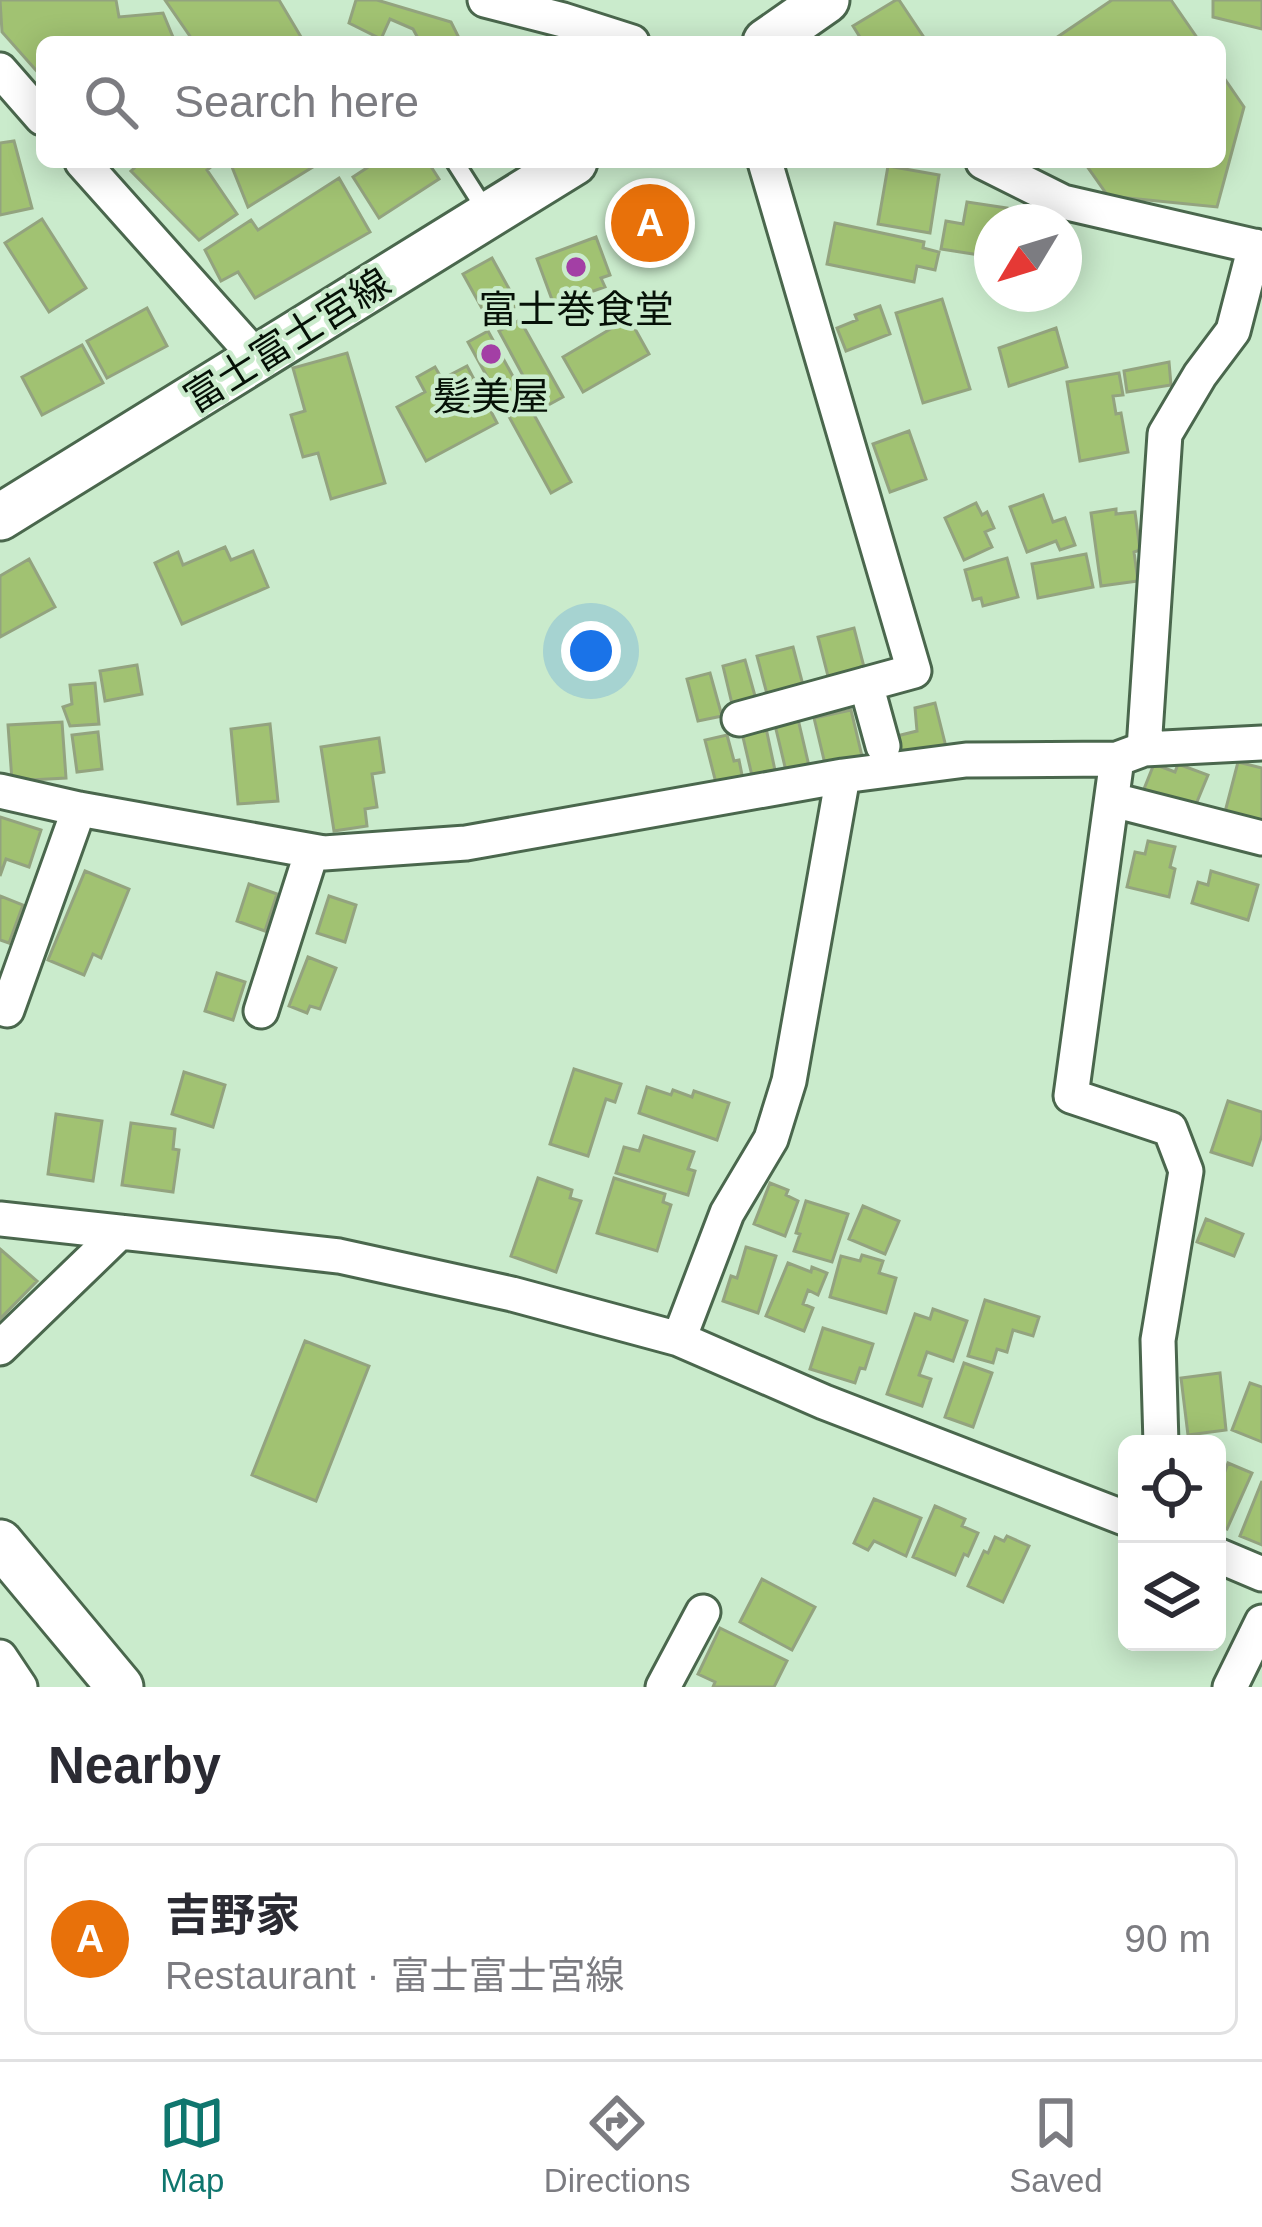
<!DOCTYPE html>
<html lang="en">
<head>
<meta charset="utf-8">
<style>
	:root { --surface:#fff; --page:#f2f2f3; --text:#2b2b33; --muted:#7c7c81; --line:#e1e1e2; --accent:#0f766e }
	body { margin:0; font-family:Helvetica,"Noto Sans JP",sans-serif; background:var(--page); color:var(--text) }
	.controls { position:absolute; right:36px; bottom:36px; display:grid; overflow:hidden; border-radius:18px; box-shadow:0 6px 30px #0003 }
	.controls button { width:108px; height:108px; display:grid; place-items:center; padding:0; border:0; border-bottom:3px solid var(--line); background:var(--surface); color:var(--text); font:60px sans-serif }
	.compass { position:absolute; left:974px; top:204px; width:108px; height:108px; border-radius:50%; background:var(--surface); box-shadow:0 6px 30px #0003; rotate:232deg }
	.you { position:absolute; left:591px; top:651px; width:42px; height:42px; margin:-30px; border:9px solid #fff; border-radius:50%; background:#1a73e8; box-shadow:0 0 0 18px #1a73e833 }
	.badge { display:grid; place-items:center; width:78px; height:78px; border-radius:50%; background:var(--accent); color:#fff; font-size:39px; font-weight:700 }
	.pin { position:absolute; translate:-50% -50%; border:6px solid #fff; box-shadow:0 3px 12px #0006 }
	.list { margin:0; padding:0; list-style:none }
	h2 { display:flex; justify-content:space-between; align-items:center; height:156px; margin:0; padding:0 48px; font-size:51px }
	h2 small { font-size:39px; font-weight:400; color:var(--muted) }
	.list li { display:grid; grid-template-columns:78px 1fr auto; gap:36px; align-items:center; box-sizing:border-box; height:192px; margin:0 24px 24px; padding:0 24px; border:3px solid var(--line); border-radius:18px }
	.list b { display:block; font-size:45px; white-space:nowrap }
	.list p { margin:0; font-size:39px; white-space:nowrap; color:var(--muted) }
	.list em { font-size:39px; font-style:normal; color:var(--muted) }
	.icon { flex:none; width:66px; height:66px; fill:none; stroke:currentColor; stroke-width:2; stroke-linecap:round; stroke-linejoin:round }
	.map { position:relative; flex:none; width:1262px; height:1687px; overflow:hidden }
	.search { position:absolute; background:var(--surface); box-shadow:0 6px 30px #0003; left:36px; right:36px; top:36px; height:132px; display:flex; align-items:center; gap:30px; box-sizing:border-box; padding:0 42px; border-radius:18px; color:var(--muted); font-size:45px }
	.sheet { height:372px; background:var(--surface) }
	nav { display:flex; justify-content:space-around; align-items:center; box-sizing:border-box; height:168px; border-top:3px solid var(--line); background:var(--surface); font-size:33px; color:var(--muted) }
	nav a { display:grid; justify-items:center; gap:6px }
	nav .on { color:var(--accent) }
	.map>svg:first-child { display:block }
</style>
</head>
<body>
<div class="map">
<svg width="1262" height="1687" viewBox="0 0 1262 1687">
	<rect width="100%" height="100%" fill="#caebcc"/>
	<!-- building -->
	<path fill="#a1c272" stroke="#93a37f" stroke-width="3" d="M 0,0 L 116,0 L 119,17 L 163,13 L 175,42 L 42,42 L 42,77 L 2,32 Z
		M 165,0 L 279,0 L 304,42 L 194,42 Z
		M 356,0 L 377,0 L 451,22 L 461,42 L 420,42 L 413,29 L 390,19 L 381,39 L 349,23 Z
		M 896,0 L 899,0 L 927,42 L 863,42 L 853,26 Z
		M 1112,0 L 1171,0 L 1200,42 L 1050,42 Z
		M 1213,0 L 1262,0 L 1262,29 L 1213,17 Z
		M 1220,72 L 1244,107 L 1217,207 L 1108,196 L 1084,162 L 1220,162 Z
		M 14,141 L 32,208 L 0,215 L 0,143 Z
		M 141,162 L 217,162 L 207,170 L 237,214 L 199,240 L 131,171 Z
		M 230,162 L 321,162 L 248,207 Z
		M 376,162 L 428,162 L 439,179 L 379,218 L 353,177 Z
		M 888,166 L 939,175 L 930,233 L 878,224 Z
		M 339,178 L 370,232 L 255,298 L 238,272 L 221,281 L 205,250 L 251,220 L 258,230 Z
		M 657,191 L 677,244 L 644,256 L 624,203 Z
		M 967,202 L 1007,208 L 1005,220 L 1016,222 L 992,222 L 992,257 L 941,249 L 946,221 L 963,224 Z
		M 42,219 L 86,288 L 49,312 L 5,243 Z
		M 835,223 L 924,242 L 923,248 L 939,252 L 935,270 L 917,266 L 914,282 L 827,264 Z
		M 596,237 L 610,275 L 601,278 L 605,287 L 554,305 L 537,259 Z
		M 492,258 L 518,305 L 489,321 L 463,274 Z
		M 942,299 L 970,389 L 923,403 L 896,313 Z
		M 880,306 L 890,334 L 846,351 L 837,328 L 857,320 L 855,315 Z
		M 147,308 L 167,346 L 107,378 L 87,341 Z
		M 629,318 L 649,354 L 583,392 L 563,357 Z
		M 520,320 L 563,397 L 541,409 L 499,331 Z
		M 1056,328 L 1067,367 L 1009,386 L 999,348 Z
		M 488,331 L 571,482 L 551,493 L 468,342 Z
		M 82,345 L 103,383 L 42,415 L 22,377 Z
		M 347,353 L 385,483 L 331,499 L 318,453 L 303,457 L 291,415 L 305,411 L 293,368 Z
		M 1169,362 L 1171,385 L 1127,392 L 1124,371 Z
		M 467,366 L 497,423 L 426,461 L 397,407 L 425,392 L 417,377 L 435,367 L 442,379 Z
		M 1119,373 L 1123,395 L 1113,396 L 1116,414 L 1121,413 L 1128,452 L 1080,461 L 1067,382 Z
		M 909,431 L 926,479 L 890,492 L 873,444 Z
		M 1043,495 L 1053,522 L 1065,518 L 1075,545 L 1060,550 L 1056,541 L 1027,552 L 1010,507 Z
		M 976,503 L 982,515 L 987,512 L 994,528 L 985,532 L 992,547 L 964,560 L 945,518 Z
		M 1116,509 L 1116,514 L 1135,512 L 1140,550 L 1134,552 L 1138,581 L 1101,586 L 1091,513 Z
		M 225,547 L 231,560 L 253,551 L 268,587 L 182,624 L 155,563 L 178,552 L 183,565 Z
		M 1086,554 L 1093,587 L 1038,598 L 1032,564 Z
		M 1007,558 L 1018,597 L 983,606 L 981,598 L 973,600 L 965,570 Z
		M 29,559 L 55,607 L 0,637 L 0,576 Z
		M 854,628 L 865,671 L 829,680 L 818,637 Z
		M 793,647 L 804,689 L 768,698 L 757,656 Z
		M 745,660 L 757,703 L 733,708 L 723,666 Z
		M 137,665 L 142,694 L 105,701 L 100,671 Z
		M 710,673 L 722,716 L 698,721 L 687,679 Z
		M 95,683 L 99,724 L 70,726 L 63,707 L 72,704 L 70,685 Z
		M 935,703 L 947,751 L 929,756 L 927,748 L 899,756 L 897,736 L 917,731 L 915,708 Z
		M 851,710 L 862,756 L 825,764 L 814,718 Z
		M 798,719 L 809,766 L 786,771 L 775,725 Z
		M 62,722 L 66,778 L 12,781 L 8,725 Z
		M 270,724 L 278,801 L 238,804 L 231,729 Z
		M 766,728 L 776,775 L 753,780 L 742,733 Z
		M 98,732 L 102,769 L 77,772 L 72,735 Z
		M 727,735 L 734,761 L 739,760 L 743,780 L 717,787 L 705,740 Z
		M 379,738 L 384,772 L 372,774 L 377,807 L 365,809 L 367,826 L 334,831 L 321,747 Z
		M 1238,762 L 1262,768 L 1262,821 L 1225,812 Z
		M 1154,764 L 1175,772 L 1178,764 L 1208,775 L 1194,809 L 1144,789 Z
		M 0,817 L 41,830 L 29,867 L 6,859 L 0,876 Z
		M 1148,841 L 1175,847 L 1170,867 L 1175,869 L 1169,897 L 1127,887 L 1135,852 L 1145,854 Z
		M 85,871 L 129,889 L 101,958 L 93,954 L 84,975 L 48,960 Z
		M 1211,871 L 1258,885 L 1248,920 L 1192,903 L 1198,882 L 1208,885 Z
		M 249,884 L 277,894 L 265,931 L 237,921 Z
		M 0,896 L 23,905 L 9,943 L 0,940 Z
		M 329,896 L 356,905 L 345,942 L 317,933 Z
		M 308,957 L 336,968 L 320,1009 L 310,1006 L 307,1013 L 289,1006 Z
		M 217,973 L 245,982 L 233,1020 L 205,1011 Z
		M 574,1069 L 621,1084 L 615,1102 L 606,1099 L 588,1156 L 550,1144 Z
		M 184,1072 L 225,1085 L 213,1127 L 172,1114 Z
		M 647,1087 L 671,1095 L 673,1090 L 692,1097 L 694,1091 L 729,1103 L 717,1140 L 639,1113 Z
		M 1228,1101 L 1262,1112 L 1262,1135 L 1252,1165 L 1211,1152 Z
		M 56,1114 L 102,1121 L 93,1181 L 48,1174 Z
		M 131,1123 L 175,1129 L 173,1149 L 179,1150 L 173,1192 L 122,1185 Z
		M 644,1136 L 694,1152 L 688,1169 L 695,1171 L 688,1195 L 616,1173 L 624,1147 L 639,1151 Z
		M 538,1178 L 572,1190 L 570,1198 L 581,1201 L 556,1272 L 511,1256 Z
		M 614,1178 L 665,1194 L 663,1202 L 671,1205 L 657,1251 L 597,1233 Z
		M 770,1183 L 788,1190 L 786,1195 L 798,1201 L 785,1236 L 754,1224 Z
		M 806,1201 L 848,1214 L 832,1262 L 794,1251 L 800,1234 L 796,1233 Z
		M 863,1206 L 899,1221 L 885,1254 L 849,1239 Z
		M 1206,1219 L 1243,1234 L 1234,1256 L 1197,1242 Z
		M 746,1247 L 776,1256 L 758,1313 L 723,1301 L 731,1276 L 737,1278 Z
		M 0,1249 L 37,1281 L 0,1319 Z
		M 862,1255 L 883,1261 L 879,1273 L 896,1278 L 886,1313 L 830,1297 L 841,1256 L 860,1261 Z
		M 788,1263 L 811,1272 L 812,1267 L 827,1273 L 818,1295 L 808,1290 L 803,1304 L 813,1308 L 804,1331 L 766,1316 Z
		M 985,1300 L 1039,1317 L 1033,1336 L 1013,1330 L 1007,1352 L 997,1349 L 993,1363 L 968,1356 Z
		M 933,1309 L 967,1321 L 953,1361 L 927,1352 L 919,1375 L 931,1379 L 922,1406 L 887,1394 L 915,1314 L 930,1319 Z
		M 823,1328 L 873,1344 L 865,1369 L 860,1368 L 855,1383 L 810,1369 Z
		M 305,1341 L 369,1366 L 316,1501 L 252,1475 Z
		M 964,1363 L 992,1373 L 973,1427 L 945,1417 Z
		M 1220,1373 L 1226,1430 L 1188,1435 L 1181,1378 Z
		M 1250,1383 L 1262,1387 L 1262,1442 L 1232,1430 Z
		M 1228,1463 L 1252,1473 L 1227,1529 L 1217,1525 L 1217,1471 L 1224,1474 Z
		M 1262,1481 L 1262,1545 L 1240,1536 Z
		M 874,1499 L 921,1518 L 906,1556 L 874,1541 L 868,1550 L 854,1543 Z
		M 935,1506 L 965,1519 L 962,1526 L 978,1533 L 968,1556 L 964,1554 L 955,1575 L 913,1557 Z
		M 1007,1536 L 1029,1546 L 1003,1602 L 968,1586 L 984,1551 L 988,1553 L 995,1537 L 1004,1541 Z
		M 762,1579 L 815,1607 L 792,1650 L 740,1622 Z
		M 720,1628 L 787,1661 L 774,1687 L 713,1687 L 715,1682 L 698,1674 Z"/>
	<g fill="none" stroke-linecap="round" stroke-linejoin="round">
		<!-- lane casing -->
		<g stroke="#4a674d" stroke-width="22">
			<path id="lane" d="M 455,162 L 488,214"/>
		</g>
		<!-- street casing -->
		<g stroke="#4a674d" stroke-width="39">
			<path id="street" d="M 485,0 L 563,20 L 632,42
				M 0,70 L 42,118
				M 82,162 L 257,358
				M 983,162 L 1063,202 L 1262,248
				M 866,684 L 883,746
				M 739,719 L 914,671 L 765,162
				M 1144,749 L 1165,434 L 1200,375 L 1233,331 L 1255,246
				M 1117,759 L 1071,1096 L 1170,1129 L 1186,1171 L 1158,1340 L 1161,1444
				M 0,791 L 79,809 L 324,853 L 466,843 L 843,776 L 966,760 L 1117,759 L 1144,749 L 1262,743
				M 1113,800 L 1262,838
				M 7,1010 L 79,809
				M 261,1011 L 312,851
				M 0,1219 L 339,1256 L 512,1294 L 679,1339 L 824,1402 L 1127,1519
				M 679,1339 L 727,1213 L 771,1139 L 789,1081 L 843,776
				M 0,1348 L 120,1232
				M 1217,1555 L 1262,1574
				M 0,1657 L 20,1687
				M 663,1687 L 703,1612
				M 1230,1687 L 1262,1622"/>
		</g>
		<!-- secondary casing -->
		<g stroke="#4a674d" stroke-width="51">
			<path id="secondary" d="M 766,42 L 826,0
				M 0,517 L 574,162
				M 0,1543 L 120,1687"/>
		</g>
		<!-- lane -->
		<use href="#lane" stroke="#fff" stroke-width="16"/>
		<!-- street -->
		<use href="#street" stroke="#fff" stroke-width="33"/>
		<!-- secondary -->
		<use href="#secondary" stroke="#fff" stroke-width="45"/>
	</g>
	<!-- markers -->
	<g fill="#a33fa5" stroke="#caebcc" stroke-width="4.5">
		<circle cx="576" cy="267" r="12"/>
		<circle cx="491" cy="354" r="12"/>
	</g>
	<g text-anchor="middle" stroke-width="9" stroke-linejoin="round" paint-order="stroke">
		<!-- poi labels -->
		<g font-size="39" fill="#061107" stroke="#caebcc">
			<text x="576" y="323">富士巻食堂</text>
			<text x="491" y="410">髪美屋</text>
		</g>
		<!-- street labels -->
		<g font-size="39" fill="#061107" stroke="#caebcc">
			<text transform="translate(287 340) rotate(-32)" y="14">富士富士宮線</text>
		</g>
	</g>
</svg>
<div class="controls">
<button><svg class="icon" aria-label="locate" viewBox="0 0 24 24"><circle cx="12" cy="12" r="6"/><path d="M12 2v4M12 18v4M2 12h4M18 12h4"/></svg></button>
<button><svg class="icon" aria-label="layers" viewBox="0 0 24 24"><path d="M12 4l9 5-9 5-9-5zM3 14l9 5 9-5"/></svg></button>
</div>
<svg class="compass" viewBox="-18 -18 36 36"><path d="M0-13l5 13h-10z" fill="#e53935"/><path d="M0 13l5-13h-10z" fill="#7c7c81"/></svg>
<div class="you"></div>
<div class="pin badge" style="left:650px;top:223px;background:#e8710a">A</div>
<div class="search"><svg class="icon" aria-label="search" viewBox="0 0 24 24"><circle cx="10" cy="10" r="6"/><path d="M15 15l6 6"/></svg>Search here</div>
</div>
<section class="sheet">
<h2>Nearby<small></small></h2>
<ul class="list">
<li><span class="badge" style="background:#e8710a">A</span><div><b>吉野家</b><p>Restaurant · 富士富士宮線</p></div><em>90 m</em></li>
</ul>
</section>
<nav>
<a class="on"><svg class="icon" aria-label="map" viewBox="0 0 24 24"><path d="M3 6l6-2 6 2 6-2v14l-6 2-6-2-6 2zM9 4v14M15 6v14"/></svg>Map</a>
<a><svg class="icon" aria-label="directions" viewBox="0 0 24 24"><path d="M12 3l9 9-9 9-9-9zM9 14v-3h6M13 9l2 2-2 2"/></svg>Directions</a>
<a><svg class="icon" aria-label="saved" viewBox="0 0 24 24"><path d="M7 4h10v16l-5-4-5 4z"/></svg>Saved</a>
</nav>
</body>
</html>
